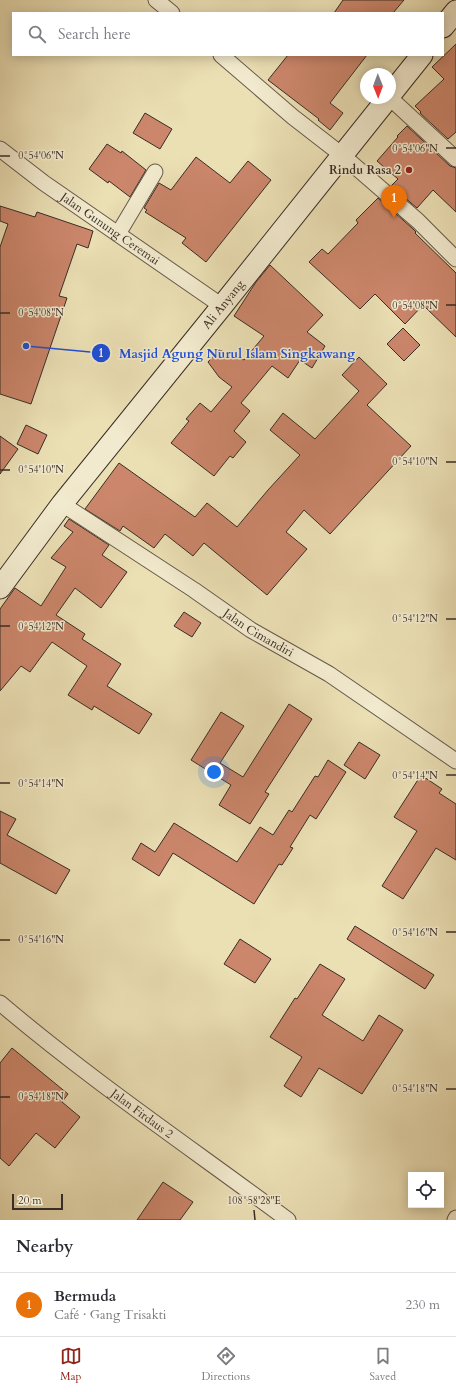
<!DOCTYPE html>
<html lang="en">
<head>
<meta charset="utf-8">
<style>
	:root { --surface:#fff; --page:#f7f7f7; --text:#2b2b33; --muted:#7c7c81; --line:#e1e1e2; --accent:#8f2418 }
	body { margin:0; font-family:Cardo,serif; background:var(--page); color:var(--text) }
	.controls { position:absolute; right:12px; bottom:12px; display:grid; overflow:hidden; border-radius:0px; box-shadow:0 2px 10px #0003 }
	.controls button { width:36px; height:36px; display:grid; place-items:center; padding:0; border:0; border-bottom:1px solid var(--line); background:var(--surface); color:var(--text); font:20px sans-serif }
	.compass { position:absolute; left:360px; top:68px; width:36px; height:36px; border-radius:50%; background:var(--surface); box-shadow:0 2px 10px #0003; rotate:179deg }
	.scale { position:absolute; left:12px; bottom:10px; width:51px; box-sizing:border-box; padding-left:4px; border:2px solid #392d26; border-top:0; font-size:11px; line-height:14px; white-space:nowrap; color:#392d26; -webkit-text-stroke:3px #f2eace; paint-order:stroke }
	.you { position:absolute; left:214px; top:772px; width:14px; height:14px; margin:-10px; border:3px solid #fff; border-radius:50%; background:#1a73e8; box-shadow:0 0 0 6px #1a73e833 }
	.badge { display:grid; place-items:center; width:26px; height:26px; border-radius:50%; background:var(--accent); color:#fff; font-size:13px; font-weight:700 }
	.pin { position:absolute; translate:-50% -33px; filter:drop-shadow(0 1px 2px #0008) }
	.pin::after { content:''; position:absolute; top:21px; width:14px; height:12px; background:inherit; clip-path:polygon(0 0,100% 0,50% 100%) }
	.list { margin:0; padding:0; list-style:none }
	h2 { display:flex; justify-content:space-between; align-items:center; height:52px; margin:0; padding:0 16px; font-size:17px }
	h2 small { font-size:13px; font-weight:400; color:var(--muted) }
	.list li { display:grid; grid-template-columns:26px 1fr auto; gap:12px; align-items:center; box-sizing:border-box; height:64px; padding:0 16px; border-top:1px solid var(--line) }
	.list b { display:block; font-size:15px; white-space:nowrap }
	.list p { margin:0; font-size:13px; white-space:nowrap; color:var(--muted) }
	.list em { font-size:13px; font-style:normal; color:var(--muted) }
	.icon { flex:none; width:22px; height:22px; fill:none; stroke:currentColor; stroke-width:2; stroke-linecap:round; stroke-linejoin:round }
	.map { position:relative; flex:none; width:456px; height:1220px; overflow:hidden }
	.search { position:absolute; background:var(--surface); box-shadow:0 2px 10px #0003; left:12px; right:12px; top:12px; height:44px; display:flex; align-items:center; gap:10px; box-sizing:border-box; padding:0 14px; border-radius:0px; color:var(--muted); font-size:15px }
	.sheet { height:116px; background:var(--surface) }
	nav { display:flex; justify-content:space-around; align-items:center; box-sizing:border-box; height:56px; border-top:1px solid var(--line); background:var(--surface); font-size:11px; color:var(--muted) }
	nav a { display:grid; justify-items:center; gap:2px }
	nav .on { color:var(--accent) }
	.map>svg:first-child { display:block }
</style>
</head>
<body>
<div class="map">
<svg width="456" height="1220" viewBox="0 0 456 1220">
	<rect width="100%" height="100%" fill="#ebdfb4"/>
	<filter id="stains"><feTurbulence type="fractalNoise" baseFrequency=".005" numOctaves="4"/><feColorMatrix values="0 0 0 0 .2 0 0 0 0 .09 0 0 0 0 .02 0 0 0 .5 -.17"/></filter>
	<radialGradient id="worn" r=".72"><stop offset=".6" stop-color="#630" stop-opacity="0"/><stop offset="1" stop-color="#630" stop-opacity=".3"/></radialGradient>
	<!-- building -->
	<path fill="#cb866b" stroke="#392d26" d="M 343,0 L 404,0 L 393,13 L 334,13 Z
		M 456,44 L 456,132 L 448,139 L 420,113 L 421,112 L 415,106 L 444,79 L 432,67 Z
		M 288,55 L 367,55 L 330,103 L 343,113 L 330,130 L 318,120 L 319,119 L 268,80 Z
		M 145,113 L 172,129 L 160,149 L 133,133 Z
		M 407,126 L 450,166 L 456,168 L 456,212 L 433,190 L 417,208 L 391,186 L 398,179 L 377,161 L 398,137 L 397,136 Z
		M 107,144 L 121,153 L 122,151 L 146,170 L 130,197 L 109,181 L 108,183 L 89,169 Z
		M 196,157 L 230,183 L 248,161 L 271,180 L 206,262 L 182,243 L 186,238 L 145,212 L 147,210 L 144,208 L 159,183 L 171,190 Z
		M 378,198 L 412,228 L 416,232 L 415,233 L 456,273 L 456,337 L 423,305 L 405,324 L 375,294 L 360,309 L 309,262 L 322,249 L 328,254 L 358,223 L 356,220 Z
		M 0,206 L 35,217 L 37,212 L 93,231 L 88,248 L 77,244 L 59,296 L 67,298 L 31,404 L 0,394 L 0,247 L 8,224 L 0,221 Z
		M 270,265 L 323,315 L 307,332 L 325,346 L 312,368 L 300,360 L 288,378 L 272,366 L 241,403 L 250,411 L 234,431 L 246,442 L 233,458 L 230,456 L 214,476 L 171,443 L 189,421 L 186,419 L 200,403 L 211,412 L 232,387 L 219,377 L 208,362 L 219,350 L 244,360 L 264,336 L 234,316 L 256,282 Z
		M 403,328 L 420,345 L 404,361 L 387,344 Z
		M 359,357 L 387,384 L 367,405 L 411,446 L 330,534 L 304,510 L 286,532 L 307,549 L 267,595 L 204,543 L 193,556 L 165,534 L 154,548 L 123,526 L 120,531 L 85,509 L 119,463 L 195,517 L 207,503 L 237,527 L 268,490 L 300,455 L 270,430 L 283,413 L 315,439 L 359,391 L 342,375 Z
		M 26,425 L 47,435 L 38,454 L 17,444 Z
		M 0,436 L 18,449 L 0,474 Z
		M 69,519 L 109,545 L 102,555 L 127,572 L 101,608 L 75,588 L 56,615 L 85,634 L 82,639 L 121,664 L 107,686 L 152,714 L 139,734 L 94,706 L 92,710 L 68,695 L 87,666 L 52,642 L 30,672 L 21,666 L 0,691 L 0,609 L 15,588 L 41,606 L 66,567 L 51,558 L 73,532 L 64,526 Z
		M 184,612 L 201,623 L 192,637 L 174,626 Z
		M 289,704 L 312,719 L 265,792 L 269,794 L 250,824 L 219,805 L 231,785 L 191,760 L 221,712 L 244,726 L 220,763 L 243,777 Z
		M 359,742 L 380,755 L 365,779 L 344,765 Z
		M 328,760 L 346,772 L 316,819 L 310,815 L 290,847 L 293,848 L 282,865 L 279,864 L 254,904 L 173,853 L 159,876 L 132,859 L 141,843 L 155,852 L 174,823 L 237,862 L 260,827 L 273,835 L 289,810 L 292,812 L 315,776 L 318,777 Z
		M 421,775 L 442,789 L 439,793 L 456,804 L 456,860 L 436,848 L 403,899 L 382,886 L 417,831 L 394,817 Z
		M 0,811 L 16,819 L 7,835 L 70,870 L 56,894 L 0,863 Z
		M 355,926 L 434,975 L 425,989 L 347,939 Z
		M 240,939 L 271,959 L 255,983 L 224,964 Z
		M 320,964 L 345,979 L 322,1015 L 363,1041 L 379,1015 L 403,1030 L 362,1094 L 319,1068 L 301,1097 L 284,1086 L 302,1057 L 270,1037 L 295,998 L 297,999 Z
		M 12,1048 L 68,1094 L 62,1102 L 80,1117 L 55,1148 L 36,1133 L 9,1166 L 0,1158 L 0,1063 Z
		M 163,1182 L 193,1202 L 180,1220 L 137,1220 Z"/>
	<g fill="none" stroke-linecap="round" stroke-linejoin="round">
		<!-- street casing -->
		<g stroke="#665a4a" stroke-width="17">
			<g id="street">
				<path d="M 156,0 L 172,13"/>
				<path d="M 221,55 L 293,117 L 342,155 L 418,221 L 456,259"/>
				<path d="M 390,98 L 456,159"/>
				<path id="s1" d="M 0,149 L 44,183 L 222,306"/>
				<path d="M 118,234 L 155,172"/>
				<path id="s2" d="M 62,504 L 194,590 L 251,630 L 329,674 L 456,761"/>
				<path id="s3" d="M 0,1003 C 92,1081 191,1148 288,1220"/>
				<path d="M 455,1220 L 456,1218"/>
			</g>
		</g>
		<!-- secondary casing -->
		<g stroke="#392d26" stroke-width="23">
			<g id="secondary">
				<path d="M 443,27 L 456,11"/>
				<path d="M 390,95 L 422,55"/>
				<path id="s4" d="M 0,588 L 62,504 L 222,306 L 388,98"/>
			</g>
		</g>
		<!-- street -->
		<use href="#street" stroke="#f2eace" stroke-width="15"/>
		<!-- secondary -->
		<use href="#secondary" stroke="#f2eace" stroke-width="21"/>
	</g>
	<!-- ticks -->
	<path fill="none" stroke="#392d26" stroke-width="1.5" d="M 446,148 L 456,148M 0,156 L 10,156M 446,305 L 456,305M 0,313 L 10,313M 446,462 L 456,462M 0,470 L 10,470M 446,619 L 456,619M 0,626 L 10,626M 446,775 L 456,775M 0,783 L 10,783M 446,932 L 456,932M 0,940 L 10,940M 446,1089 L 456,1089M 0,1097 L 10,1097M 254,1210 L 255,1220"/>
	<!-- markers -->
	<circle fill="#8f2418" stroke="#f2eace" stroke-width="1.5" cx="409" cy="170" r="4"/>
	<g text-anchor="middle" stroke-width="3" stroke-linejoin="round" paint-order="stroke">
		<!-- poi labels -->
		<g font-size="12" font-weight="bold" fill="#392d26" stroke="#f2eace" text-anchor="end">
			<text x="401" y="174">Rindu Rasa 2</text>
		</g>
		<!-- street labels -->
		<g font-size="12" fill="#392d26" stroke="#f2eace">
			<text dy="4" stroke="none"><textPath href="#s1" startOffset="136">Jalan Gunung Ceremai</textPath></text>
			<text dy="4" stroke="none"><textPath href="#s4" startOffset="361">Ali Anyang</textPath></text>
			<text dy="4" stroke="none"><textPath href="#s2" startOffset="235">Jalan Cimandiri</textPath></text>
			<text dy="4" stroke="none"><textPath href="#s3" startOffset="180">Jalan Firdaus 2</textPath></text>
		</g>
	</g>
	<g font-size="10" text-anchor="middle" fill="#392d26" stroke="#f2eace" stroke-width="3" stroke-linejoin="round" paint-order="stroke">
		<text x="415" y="152">0°54'06"N</text>
		<text x="41" y="159">0°54'06"N</text>
		<text x="415" y="309">0°54'08"N</text>
		<text x="41" y="316">0°54'08"N</text>
		<text x="415" y="465">0°54'10"N</text>
		<text x="41" y="473">0°54'10"N</text>
		<text x="415" y="622">0°54'12"N</text>
		<text x="41" y="630">0°54'12"N</text>
		<text x="415" y="779">0°54'14"N</text>
		<text x="41" y="787">0°54'14"N</text>
		<text x="415" y="936">0°54'16"N</text>
		<text x="41" y="943">0°54'16"N</text>
		<text x="415" y="1092">0°54'18"N</text>
		<text x="41" y="1100">0°54'18"N</text>
		<text x="254" y="1204">108°58'28"E</text>
	</g>
	<!-- callouts -->
	<path fill="none" stroke="#1d4ed8" stroke-width="1.5" d="M26 346L101 353"/>
	<g fill="#1d4ed8" stroke="#f2eace" stroke-width="1.5">
		<circle cx="26" cy="346" r="4"/>
		<circle cx="101" cy="353" r="10"/>
	</g>
	<g font-size="12" text-anchor="middle" font-weight="bold" fill="#fff">
		<text x="101" y="357">1</text>
	</g>
	<g font-size="13" text-anchor="middle" font-weight="bold" fill="#1d4ed8" stroke="#f2eace" stroke-width="3" stroke-linejoin="round" paint-order="stroke">
		<text x="237" y="358">Masjid Agung Nurul Islam Singkawang</text>
	</g>
	<rect width="100%" height="100%" filter="url(#stains)"/>
	<rect width="100%" height="100%" fill="url(#worn)"/>
</svg>
<div class="controls">
<button><svg class="icon" aria-label="locate" viewBox="0 0 24 24"><circle cx="12" cy="12" r="6"/><path d="M12 2v4M12 18v4M2 12h4M18 12h4"/></svg></button>
</div>
<svg class="compass" viewBox="-18 -18 36 36"><path d="M0-13l5 13h-10z" fill="#e53935"/><path d="M0 13l5-13h-10z" fill="#7c7c81"/></svg>
<div class="scale">20 m</div>
<div class="you"></div>
<div class="pin badge" style="left:394px;top:218px;background:#e8710a">1</div>
<div class="search"><svg class="icon" aria-label="search" viewBox="0 0 24 24"><circle cx="10" cy="10" r="6"/><path d="M15 15l6 6"/></svg>Search here</div>
</div>
<section class="sheet">
<h2>Nearby<small></small></h2>
<ul class="list">
<li><span class="badge" style="background:#e8710a">1</span><div><b>Bermuda</b><p>Café · Gang Trisakti</p></div><em>230 m</em></li>
</ul>
</section>
<nav>
<a class="on"><svg class="icon" aria-label="map" viewBox="0 0 24 24"><path d="M3 6l6-2 6 2 6-2v14l-6 2-6-2-6 2zM9 4v14M15 6v14"/></svg>Map</a>
<a><svg class="icon" aria-label="directions" viewBox="0 0 24 24"><path d="M12 3l9 9-9 9-9-9zM9 14v-3h6M13 9l2 2-2 2"/></svg>Directions</a>
<a><svg class="icon" aria-label="saved" viewBox="0 0 24 24"><path d="M7 4h10v16l-5-4-5 4z"/></svg>Saved</a>
</nav>
</body>
</html>
